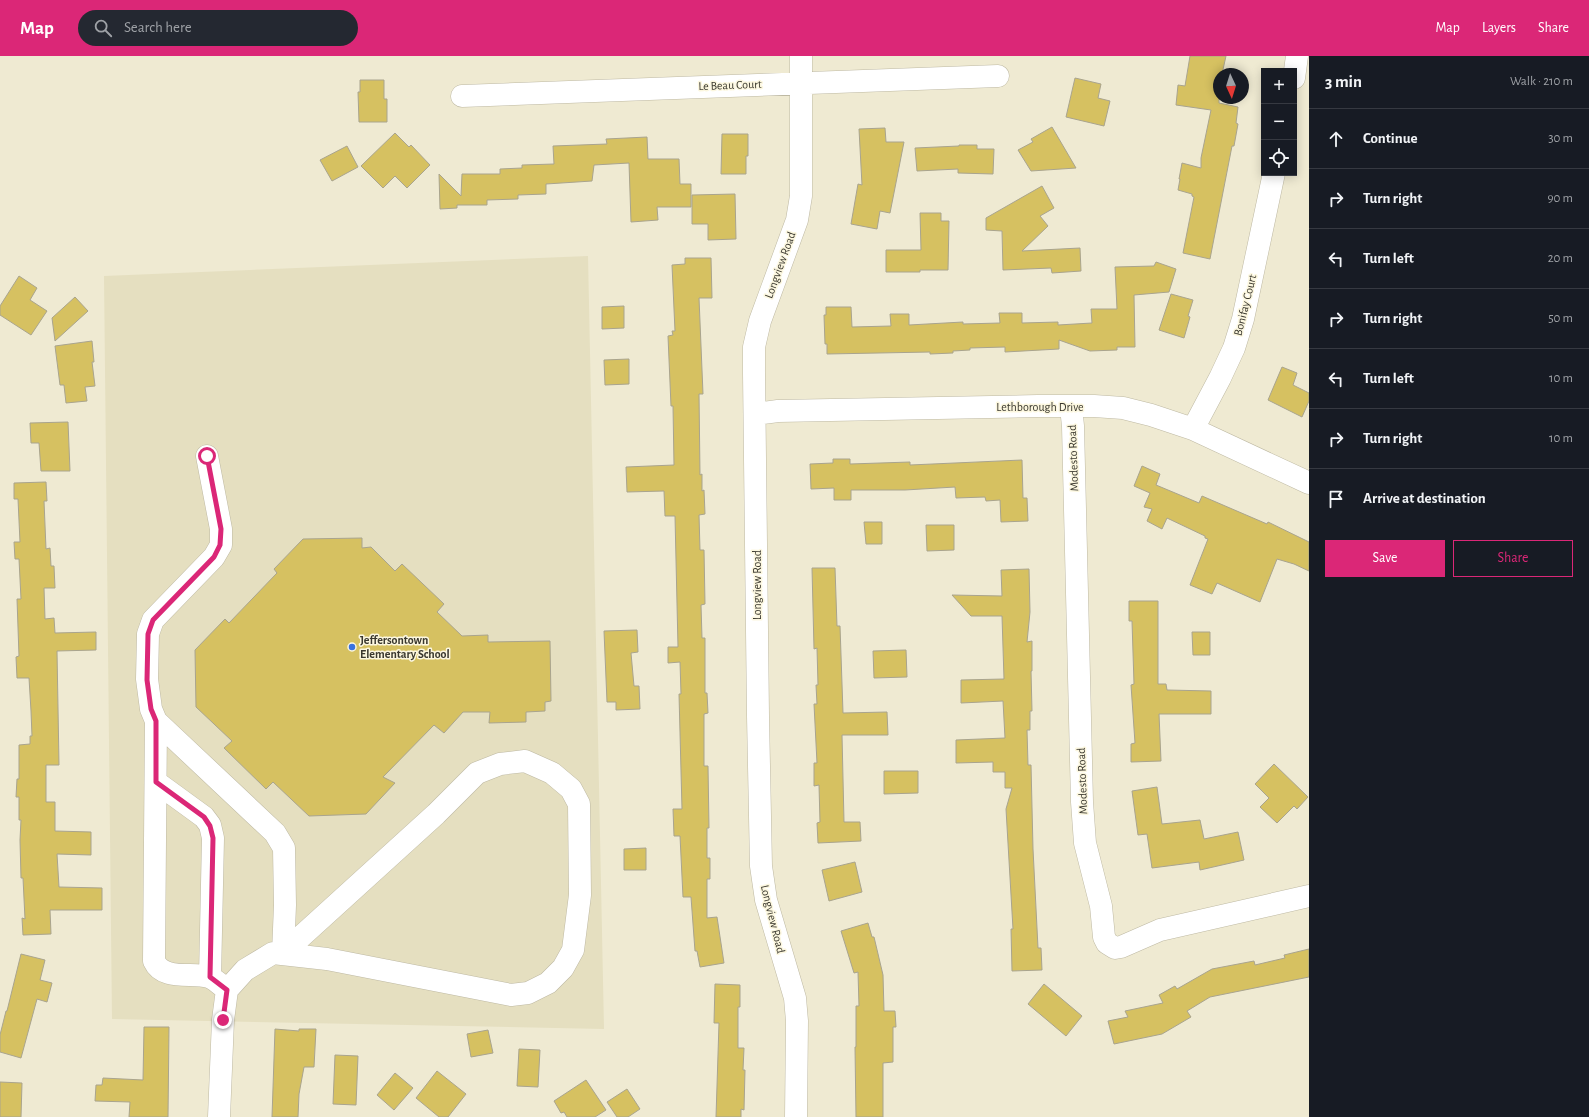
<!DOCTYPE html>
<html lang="en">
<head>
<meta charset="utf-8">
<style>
	:root { --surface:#171b24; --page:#242831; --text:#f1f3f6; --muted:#9ea1a6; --line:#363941; --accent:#db2777 }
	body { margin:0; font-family:"Alegreya Sans",sans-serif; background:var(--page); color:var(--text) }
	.controls { position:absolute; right:12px; top:12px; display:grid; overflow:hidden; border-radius:0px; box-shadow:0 2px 10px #0003 }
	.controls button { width:36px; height:36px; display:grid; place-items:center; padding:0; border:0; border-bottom:1px solid var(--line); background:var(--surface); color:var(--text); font:20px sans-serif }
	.compass { position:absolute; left:1213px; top:12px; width:36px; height:36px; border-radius:50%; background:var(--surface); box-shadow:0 2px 10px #0003; rotate:176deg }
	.stop { position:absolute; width:12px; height:12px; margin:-9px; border:3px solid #db2777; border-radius:50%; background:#fff }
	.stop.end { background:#db2777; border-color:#fff; box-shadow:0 1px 4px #0008 }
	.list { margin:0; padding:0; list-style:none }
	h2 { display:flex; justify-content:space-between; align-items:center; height:52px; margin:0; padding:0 16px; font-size:17px }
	h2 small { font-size:13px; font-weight:400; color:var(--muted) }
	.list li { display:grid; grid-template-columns:26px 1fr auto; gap:12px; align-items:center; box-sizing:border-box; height:60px; padding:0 16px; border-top:1px solid var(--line) }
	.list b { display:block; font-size:15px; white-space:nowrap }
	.list em { font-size:13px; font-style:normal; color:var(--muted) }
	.actions { display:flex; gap:8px; padding:12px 16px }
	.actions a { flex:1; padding:9px 0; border:1px solid var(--accent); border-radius:0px; text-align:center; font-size:14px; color:var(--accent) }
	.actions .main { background:var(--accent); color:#fff }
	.icon { flex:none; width:22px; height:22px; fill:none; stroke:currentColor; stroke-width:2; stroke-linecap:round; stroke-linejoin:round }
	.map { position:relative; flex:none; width:1309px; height:1061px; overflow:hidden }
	header { display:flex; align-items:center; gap:24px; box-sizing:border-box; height:56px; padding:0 20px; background:var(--accent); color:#fff }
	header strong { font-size:19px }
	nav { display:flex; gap:22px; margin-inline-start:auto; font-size:14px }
	.search { width:280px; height:36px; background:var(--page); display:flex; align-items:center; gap:10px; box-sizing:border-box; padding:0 14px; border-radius:22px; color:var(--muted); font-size:15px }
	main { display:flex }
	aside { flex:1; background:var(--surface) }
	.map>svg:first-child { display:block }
</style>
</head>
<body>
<header>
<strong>Map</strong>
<div class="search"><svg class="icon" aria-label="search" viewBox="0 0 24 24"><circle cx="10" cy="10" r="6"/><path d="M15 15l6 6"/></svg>Search here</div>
<nav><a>Map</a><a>Layers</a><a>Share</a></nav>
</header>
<main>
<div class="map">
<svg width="1309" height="1061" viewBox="0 0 1309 1061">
	<rect width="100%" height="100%" fill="#efead2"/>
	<!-- built -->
	<path fill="#e5dfc0" d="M 588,200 L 604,973 L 112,963 L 104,220 Z"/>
	<!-- building -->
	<path fill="#d6c161" stroke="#a9a48e" d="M 1190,0 L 1226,0 L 1222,18 L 1219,18 L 1219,47 L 1238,51 L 1236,67 L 1238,68 L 1234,90 L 1232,90 L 1210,203 L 1183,197 L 1194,141 L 1192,140 L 1192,138 L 1178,134 L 1180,123 L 1179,123 L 1182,107 L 1201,112 L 1201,102 L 1211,54 L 1176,49 L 1178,29 L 1185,30 Z
		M 1075,22 L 1101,28 L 1098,42 L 1110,45 L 1104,70 L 1066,61 Z
		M 360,24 L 384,24 L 384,43 L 387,43 L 387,66 L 359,66 L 358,36 L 360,36 Z
		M 1052,71 L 1076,112 L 1031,115 L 1018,94 L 1033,86 L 1031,83 Z
		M 885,72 L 886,86 L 904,86 L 890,157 L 880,155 L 877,173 L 851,168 L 858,128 L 862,129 L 859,73 Z
		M 395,77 L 409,91 L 411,89 L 430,109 L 407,132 L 395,120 L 383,132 L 361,110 Z
		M 722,78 L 748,78 L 748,100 L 746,100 L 746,118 L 721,118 Z
		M 647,81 L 648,103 L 679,103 L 680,128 L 691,128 L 691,151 L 657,151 L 658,164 L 631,166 L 629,107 L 594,109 L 592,125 L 546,128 L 546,138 L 518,139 L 518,143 L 487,144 L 487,149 L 457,149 L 457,152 L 440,153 L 439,118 L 461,140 L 462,118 L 500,118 L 500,113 L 522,112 L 522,109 L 554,108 L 553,90 L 607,88 L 606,83 Z
		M 959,89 L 977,89 L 977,93 L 994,93 L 993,118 L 958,117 L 958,113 L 917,115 L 915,92 L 959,90 Z
		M 347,90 L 358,111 L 332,125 L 320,104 Z
		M 1042,130 L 1054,152 L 1040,160 L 1048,170 L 1022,195 L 1080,192 L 1081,215 L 1052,217 L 1051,212 L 1003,214 L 1002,175 L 986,174 L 986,162 Z
		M 735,138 L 736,183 L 708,184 L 708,168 L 692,168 L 692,139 Z
		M 920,157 L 941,157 L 941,165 L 949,165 L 948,214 L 920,214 L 920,216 L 886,216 L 886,194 L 921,194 Z
		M 685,202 L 711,202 L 712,242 L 699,242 L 703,338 L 699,338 L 700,419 L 702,418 L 702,435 L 704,434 L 705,458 L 699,459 L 700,494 L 704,494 L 705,548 L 701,549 L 702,582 L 705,582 L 705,637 L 707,637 L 708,657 L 704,658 L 704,710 L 708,710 L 709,772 L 707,772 L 707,802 L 710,802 L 710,823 L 707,823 L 707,862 L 717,861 L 724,907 L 700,911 L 697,895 L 695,895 L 691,841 L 683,841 L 680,780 L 674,780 L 673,753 L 682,753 L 679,638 L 681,638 L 680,606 L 668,607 L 668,591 L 678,591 L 675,460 L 665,460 L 664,435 L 627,436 L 626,411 L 674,409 L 673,350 L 671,350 L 668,280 L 673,279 L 672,275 L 675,275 L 672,209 L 685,208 Z
		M 1156,206 L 1176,213 L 1169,236 L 1134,239 L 1135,291 L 1117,291 L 1117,294 L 1090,295 L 1059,284 L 1059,293 L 1005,296 L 1005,291 L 970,292 L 970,294 L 953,295 L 953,297 L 930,298 L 930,296 L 827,298 L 827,288 L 825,288 L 824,259 L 826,259 L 826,251 L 851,251 L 852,271 L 891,270 L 890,258 L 909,258 L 909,269 L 963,266 L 963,268 L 1000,267 L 999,257 L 1022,257 L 1022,267 L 1058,266 L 1058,269 L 1092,267 L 1091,253 L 1117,253 L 1115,211 L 1154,210 Z
		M 19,220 L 37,232 L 30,244 L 47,255 L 31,279 L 0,259 L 0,250 Z
		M 1171,238 L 1193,244 L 1188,260 L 1190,261 L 1184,282 L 1159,274 Z
		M 75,241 L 88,255 L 55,285 L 52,262 Z
		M 624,250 L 624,272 L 602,273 L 602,251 Z
		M 92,285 L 94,306 L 92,306 L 95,330 L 85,331 L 87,345 L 66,347 L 64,329 L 60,329 L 55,290 Z
		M 629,303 L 629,328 L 605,329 L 604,304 Z
		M 1282,311 L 1297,317 L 1293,329 L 1309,337 L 1309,345 L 1302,361 L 1268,344 Z
		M 68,366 L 70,415 L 41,415 L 39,387 L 31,387 L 30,367 Z
		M 833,403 L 850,403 L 850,408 L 910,406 L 910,409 L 1022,404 L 1023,442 L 1027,442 L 1028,465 L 1001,466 L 1000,444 L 986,445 L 985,441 L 956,442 L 955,431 L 905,434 L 851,434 L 851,444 L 834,444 L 834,432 L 811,433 L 810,408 L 833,407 Z
		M 1142,410 L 1160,418 L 1156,429 L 1199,447 L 1202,440 L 1267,468 L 1268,466 L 1309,486 L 1309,515 L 1294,508 L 1277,503 L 1260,546 L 1217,527 L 1212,538 L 1190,529 L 1208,483 L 1205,482 L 1205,480 L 1167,462 L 1162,473 L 1147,465 L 1152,453 L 1144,451 L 1150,437 L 1134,430 Z
		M 46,426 L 47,445 L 44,445 L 46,493 L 50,492 L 51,510 L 54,510 L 55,532 L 44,532 L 45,563 L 54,562 L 55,577 L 96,576 L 96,594 L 57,595 L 59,709 L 46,709 L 46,746 L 55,746 L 55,775 L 91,776 L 91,799 L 57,798 L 59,831 L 102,832 L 102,854 L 50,854 L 51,878 L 23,879 L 22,862 L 25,863 L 23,822 L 21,822 L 20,784 L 21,764 L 19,764 L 19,741 L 16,741 L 17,723 L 19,723 L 19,689 L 30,688 L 30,680 L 32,680 L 31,655 L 29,622 L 17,622 L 16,601 L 19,600 L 17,543 L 21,543 L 19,503 L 15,503 L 14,486 L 20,486 L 18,443 L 14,443 L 14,427 Z
		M 864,466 L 882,466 L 882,488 L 866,488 Z
		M 926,469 L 954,469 L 954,494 L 927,495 Z
		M 362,482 L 362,492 L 371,491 L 395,515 L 402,508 L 444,548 L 437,556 L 462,580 L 488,579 L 488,586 L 550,585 L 551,645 L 545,646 L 545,655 L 526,656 L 526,666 L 489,667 L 490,656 L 463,656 L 444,677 L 434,669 L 383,721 L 395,727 L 366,758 L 309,760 L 273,726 L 266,733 L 224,692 L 232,685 L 196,651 L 195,594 L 225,563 L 229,567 L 277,517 L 274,513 L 303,483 Z
		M 812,512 L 835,512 L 837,570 L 840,570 L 843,657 L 887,656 L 888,679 L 842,679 L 844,766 L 860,766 L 861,785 L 818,787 L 817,767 L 820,766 L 819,729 L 814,730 L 814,707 L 817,707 L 814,648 L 817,648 L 816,629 L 818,629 L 817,592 L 814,593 Z
		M 1029,513 L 1030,556 L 1027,586 L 1032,585 L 1032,615 L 1031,615 L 1032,655 L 1030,655 L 1030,674 L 1027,674 L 1028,709 L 1031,709 L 1033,793 L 1038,892 L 1041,892 L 1042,914 L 1012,915 L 1011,873 L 1013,873 L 1006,753 L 1012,732 L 1005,732 L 1005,716 L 993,716 L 993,706 L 956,707 L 956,684 L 1005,682 L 1003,645 L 961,647 L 961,624 L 1004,623 L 1002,560 L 971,560 L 952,539 L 1002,540 L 1001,514 Z
		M 1129,545 L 1158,545 L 1158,628 L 1166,628 L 1167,634 L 1211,635 L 1211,658 L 1159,658 L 1161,705 L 1131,706 L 1131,688 L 1135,687 L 1131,629 L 1134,628 L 1132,565 L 1129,565 Z
		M 637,574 L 638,596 L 631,597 L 634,630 L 639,630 L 640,653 L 616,654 L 616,646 L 607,646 L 604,575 Z
		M 1192,576 L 1210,576 L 1210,599 L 1193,599 Z
		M 906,594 L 907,621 L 874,622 L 873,595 Z
		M 1274,708 L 1308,741 L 1297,753 L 1294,750 L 1277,767 L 1260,751 L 1269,742 L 1255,728 Z
		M 884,715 L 918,715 L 918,737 L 884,738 Z
		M 1157,731 L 1162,768 L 1200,764 L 1204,783 L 1238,776 L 1244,804 L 1200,814 L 1199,806 L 1152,812 L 1147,778 L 1138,779 L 1132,735 Z
		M 646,792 L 646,814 L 624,814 L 624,793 Z
		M 855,806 L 862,836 L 829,845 L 822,814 Z
		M 868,867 L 872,881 L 874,881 L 883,919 L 884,955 L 895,955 L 896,971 L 893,971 L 893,1006 L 883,1007 L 883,1061 L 856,1061 L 855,991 L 856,991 L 856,950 L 859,950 L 858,916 L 854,917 L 841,875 Z
		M 1309,893 L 1309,921 L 1210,941 L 1187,955 L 1191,961 L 1162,978 L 1114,988 L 1108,965 L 1128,961 L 1125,955 L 1163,947 L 1159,939 L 1175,930 L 1177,933 L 1212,913 L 1254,905 L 1255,909 L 1285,902 L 1284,899 Z
		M 21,898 L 45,904 L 40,924 L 52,927 L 47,946 L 37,943 L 21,1002 L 0,996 L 0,979 L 6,955 L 7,955 Z
		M 715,928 L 740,929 L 740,951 L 738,951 L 738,992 L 744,992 L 743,1014 L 745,1014 L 744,1054 L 741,1053 L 741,1061 L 716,1061 L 719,967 L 714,967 Z
		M 1044,928 L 1082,960 L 1066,980 L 1028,948 Z
		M 144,971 L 169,971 L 168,1061 L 129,1061 L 130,1046 L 95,1045 L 96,1029 L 102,1029 L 103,1022 L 143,1024 Z
		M 275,973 L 299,975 L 299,973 L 316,973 L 314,1011 L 304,1011 L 299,1038 L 298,1061 L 272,1061 Z
		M 488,974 L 493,997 L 471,1001 L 467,978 Z
		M 519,993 L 540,994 L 538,1031 L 517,1030 Z
		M 335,999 L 358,1000 L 356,1049 L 333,1048 Z
		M 437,1015 L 466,1038 L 448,1061 L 439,1061 L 416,1042 Z
		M 395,1017 L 413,1032 L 394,1054 L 377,1039 Z
		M 586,1024 L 606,1054 L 595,1061 L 567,1061 L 564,1056 L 561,1057 L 554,1045 Z
		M 0,1026 L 22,1027 L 21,1061 L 0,1061 Z
		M 627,1033 L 640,1053 L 628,1061 L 617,1061 L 607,1046 Z"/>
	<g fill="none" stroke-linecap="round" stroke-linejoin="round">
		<!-- minor casing -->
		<g stroke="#beb9a3" stroke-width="23">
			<path id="minor" d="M 1294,22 L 1297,0
				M 462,40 L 998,20
				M 1071,351 L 1073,370 L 1082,746 L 1085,787 L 1101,850 L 1104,881 L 1107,887 L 1115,892 L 1121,891 L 1160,874 L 1309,840
				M 755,358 L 778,355 L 1038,350 L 1094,350 L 1123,352 L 1151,359 L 1193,373 L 1309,427
				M 1193,373 L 1220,322 L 1234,292 L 1243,263 L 1274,117
				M 207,400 L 221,473 L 221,489 L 214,501 L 153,564 L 148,578 L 147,623 L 151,653 L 156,665 L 275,777 L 284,792 L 285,849 L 283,897
				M 156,665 L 154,905 C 163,925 192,916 209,921 C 215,923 222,930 227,934
				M 156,726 L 204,761 L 210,769 L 213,782 L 210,921
				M 219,1061 L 223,964 L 227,934 L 245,914 L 273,897 L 327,903 L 511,939 L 528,937 L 548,927 L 563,912 L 573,894 L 580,839 L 579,748 L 571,733 L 552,717 L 525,705 L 500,708 L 477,717 L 436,758 L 283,897
				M 796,1061 L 797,965 L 795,942 L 766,844 L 761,810 L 758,660 L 754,317 L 754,291 L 760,265 L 797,164 L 801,140 L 801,0"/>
		</g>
		<!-- minor -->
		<use href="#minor" stroke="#fff" stroke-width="22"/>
	</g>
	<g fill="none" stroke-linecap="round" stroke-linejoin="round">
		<!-- route -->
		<path stroke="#db2777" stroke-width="5" d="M 207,400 L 221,473 L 220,489 L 214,501 L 153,564 L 148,578 L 147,624 L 151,653 L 156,665 L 156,726 L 204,761 L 210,770 L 213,782 L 210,921 L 227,934 L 223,964"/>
	</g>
	<!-- markers -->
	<circle fill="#3871e0" stroke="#fcf7df" stroke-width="1.5" cx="352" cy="591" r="4"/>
	<g text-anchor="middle" stroke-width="3" stroke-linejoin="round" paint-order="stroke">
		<!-- street labels -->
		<g font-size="12" fill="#3a382f" stroke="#fcf7df">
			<text transform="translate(730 29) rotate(-2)" y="4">Le Beau Court</text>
			<text transform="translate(780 209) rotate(-70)" y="4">Longview Road</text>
			<text transform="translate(1245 249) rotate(-76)" y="4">Bonifay Court</text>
			<text x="1040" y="355">Lethborough Drive</text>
			<text transform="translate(1073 402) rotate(-92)" y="4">Modesto Road</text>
			<text transform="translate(757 529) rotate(-90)" y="4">Longview Road</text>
			<text transform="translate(1082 725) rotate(-92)" y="4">Modesto Road</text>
			<text transform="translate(773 863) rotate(76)" y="4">Longview Road</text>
		</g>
		<!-- poi labels -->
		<g font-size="12" font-weight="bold" fill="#3a382f" stroke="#fcf7df" text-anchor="start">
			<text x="360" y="588">Jeffersontown<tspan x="360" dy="14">Elementary School</tspan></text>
		</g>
	</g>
</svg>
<div class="controls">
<button>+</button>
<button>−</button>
<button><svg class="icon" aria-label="locate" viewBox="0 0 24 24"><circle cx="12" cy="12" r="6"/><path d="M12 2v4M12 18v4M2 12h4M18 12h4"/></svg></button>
</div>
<svg class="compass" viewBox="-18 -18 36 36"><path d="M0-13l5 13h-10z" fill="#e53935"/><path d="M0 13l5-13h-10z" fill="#9ea1a6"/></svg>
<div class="stop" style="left:207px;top:400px"></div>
<div class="stop end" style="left:223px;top:964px"></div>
</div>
<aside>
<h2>3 min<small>Walk · 210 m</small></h2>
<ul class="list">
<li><svg class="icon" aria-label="ahead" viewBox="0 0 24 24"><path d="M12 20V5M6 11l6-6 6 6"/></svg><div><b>Continue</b></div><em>30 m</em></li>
<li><svg class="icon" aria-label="right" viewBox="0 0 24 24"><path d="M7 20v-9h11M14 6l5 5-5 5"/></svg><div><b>Turn right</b></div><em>90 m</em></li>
<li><svg class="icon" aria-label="left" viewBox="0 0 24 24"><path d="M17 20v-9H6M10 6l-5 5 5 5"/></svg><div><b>Turn left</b></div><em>20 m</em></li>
<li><svg class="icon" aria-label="right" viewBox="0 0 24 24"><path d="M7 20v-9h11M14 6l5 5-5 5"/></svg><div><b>Turn right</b></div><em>50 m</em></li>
<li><svg class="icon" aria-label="left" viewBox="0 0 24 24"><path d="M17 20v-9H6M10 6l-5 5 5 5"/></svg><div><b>Turn left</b></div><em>10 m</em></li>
<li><svg class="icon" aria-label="right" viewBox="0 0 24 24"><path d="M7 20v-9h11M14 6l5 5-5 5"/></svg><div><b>Turn right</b></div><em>10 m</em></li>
<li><svg class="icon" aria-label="arrive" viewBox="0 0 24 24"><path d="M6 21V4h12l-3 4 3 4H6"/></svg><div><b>Arrive at destination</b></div></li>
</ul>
<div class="actions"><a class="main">Save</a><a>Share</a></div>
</aside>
</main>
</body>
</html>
